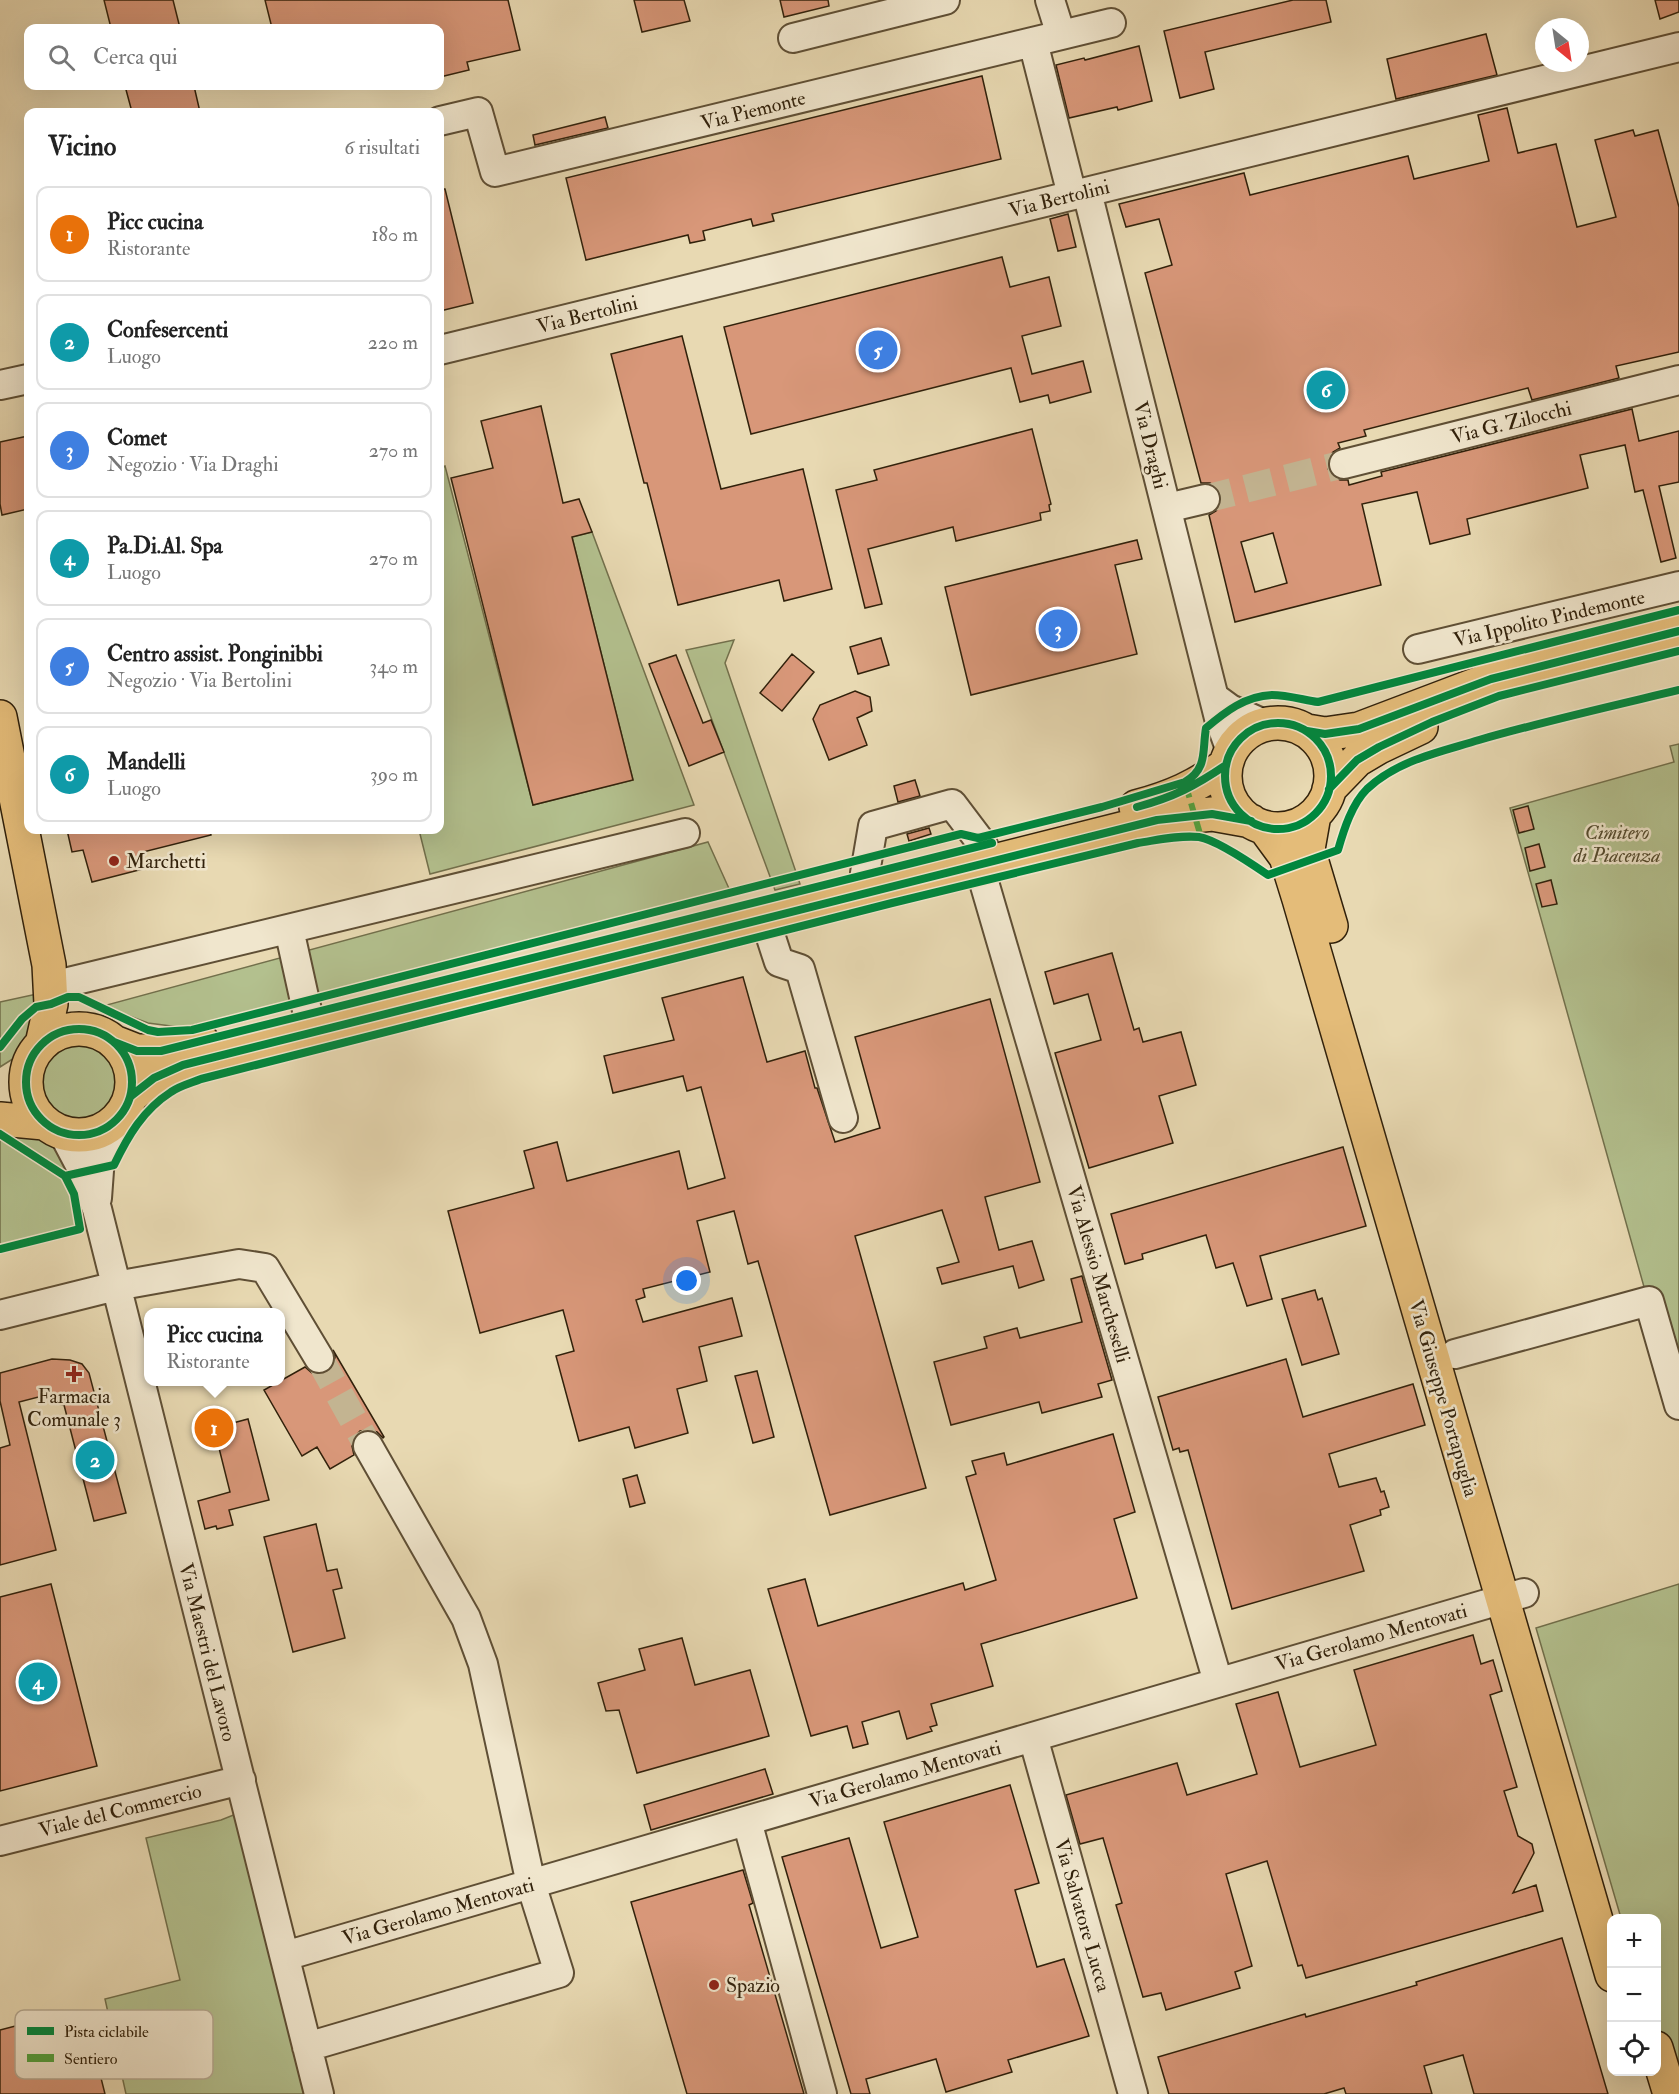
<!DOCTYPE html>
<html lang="it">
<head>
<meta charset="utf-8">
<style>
	:root { --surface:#fff; --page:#f6f6f6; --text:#222; --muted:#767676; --line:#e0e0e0; --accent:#ea580c }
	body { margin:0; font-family:"IM FELL Double Pica",serif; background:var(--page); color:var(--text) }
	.controls { position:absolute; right:18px; bottom:18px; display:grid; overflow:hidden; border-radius:12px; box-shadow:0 6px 24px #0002 }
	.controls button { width:54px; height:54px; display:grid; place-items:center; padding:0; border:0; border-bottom:2px solid var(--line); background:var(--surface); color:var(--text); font:30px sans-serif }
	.compass { position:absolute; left:1535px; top:18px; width:54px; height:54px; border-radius:50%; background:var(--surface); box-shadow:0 6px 24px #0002; rotate:150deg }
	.you { position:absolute; left:687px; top:1281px; width:21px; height:21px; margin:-15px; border:4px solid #fff; border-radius:50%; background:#1a73e8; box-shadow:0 0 0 9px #1a73e833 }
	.badge { display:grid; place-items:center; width:39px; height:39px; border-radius:50%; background:var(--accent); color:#fff; font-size:20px; font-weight:700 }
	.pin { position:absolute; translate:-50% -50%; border:3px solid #fff; box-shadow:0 2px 6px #0006 }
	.popup { position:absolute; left:144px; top:1308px; width:141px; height:78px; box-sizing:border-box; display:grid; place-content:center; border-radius:12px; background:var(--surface); filter:drop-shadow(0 2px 4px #0005); font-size:20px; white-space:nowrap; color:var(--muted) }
	.popup b { font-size:22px; color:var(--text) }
	.popup::after { content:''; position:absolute; left:50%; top:100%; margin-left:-12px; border:12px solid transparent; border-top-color:var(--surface) }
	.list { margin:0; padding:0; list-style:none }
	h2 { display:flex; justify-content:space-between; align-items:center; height:78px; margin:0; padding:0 24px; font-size:26px }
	h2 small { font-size:20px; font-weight:400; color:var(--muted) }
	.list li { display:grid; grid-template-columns:39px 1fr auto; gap:18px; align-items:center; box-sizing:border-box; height:96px; margin:0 12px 12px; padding:0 12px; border:2px solid var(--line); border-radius:12px }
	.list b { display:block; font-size:22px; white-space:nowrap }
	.list p { margin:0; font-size:20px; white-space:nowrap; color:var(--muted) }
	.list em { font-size:20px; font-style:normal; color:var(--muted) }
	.icon { flex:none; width:33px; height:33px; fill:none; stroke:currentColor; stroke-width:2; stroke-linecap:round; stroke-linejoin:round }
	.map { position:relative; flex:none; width:1679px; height:2094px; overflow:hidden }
	.search { position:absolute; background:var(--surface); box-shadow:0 6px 24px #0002; left:24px; top:24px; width:420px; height:66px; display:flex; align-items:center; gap:15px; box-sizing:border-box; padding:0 21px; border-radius:12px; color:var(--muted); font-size:22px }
	.panel { position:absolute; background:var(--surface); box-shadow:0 6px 24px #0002; left:24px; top:108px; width:420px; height:726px; border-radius:12px }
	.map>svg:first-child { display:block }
</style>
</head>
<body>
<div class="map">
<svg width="1679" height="2094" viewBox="0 0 1679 2094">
	<rect width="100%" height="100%" fill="#e8d9b2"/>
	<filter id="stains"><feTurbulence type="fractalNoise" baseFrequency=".00333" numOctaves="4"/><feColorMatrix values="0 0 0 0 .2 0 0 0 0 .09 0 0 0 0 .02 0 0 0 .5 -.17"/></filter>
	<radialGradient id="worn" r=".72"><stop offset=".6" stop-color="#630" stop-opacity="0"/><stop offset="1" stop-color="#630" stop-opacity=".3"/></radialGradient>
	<!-- green -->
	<path fill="#b3c08e" stroke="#72704c" stroke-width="1.5" d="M 445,466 L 533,805 L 633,780 L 572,537 L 592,532 L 694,805 L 430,874 L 419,830 L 440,830 L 440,468 Z
		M 734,640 L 725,663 L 800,884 L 775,890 L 686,650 Z
		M 1679,744 L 1679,1412 L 1510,808 L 1674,762 L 1670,746 Z
		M 708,842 L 731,893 L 194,1029 L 148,1023 L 103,1006 Z
		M 46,992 L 27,1050 L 0,1067 L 0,1002 Z
		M32 1083a47 47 0 1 1 94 0a47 47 0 1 1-94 0Z
		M 0,1130 L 34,1132 L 55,1147 L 95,1222 L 0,1246 Z
		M 1679,1584 L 1679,2094 L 1657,2041 L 1656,1918 L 1621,1918 L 1536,1628 Z
		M 246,1810 L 319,2094 L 126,2094 L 105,1999 L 180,1980 L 146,1838 L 221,1820 Z"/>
	<!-- building -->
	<path fill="#d89779" stroke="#31210b" stroke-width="1.5" fill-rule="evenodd" d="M 104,0 L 173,0 L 180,28 L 111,28 Z
		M 265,0 L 508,0 L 520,50 L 467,62 L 469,70 L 440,77 L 440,28 L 272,28 Z
		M 634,0 L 684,0 L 690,21 L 642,32 Z
		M 780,0 L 828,0 L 829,6 L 784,17 Z
		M 1293,0 L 1326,0 L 1331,22 L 1205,52 L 1214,89 L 1180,98 L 1164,31 Z
		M 1655,0 L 1679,0 L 1679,12 L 1660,19 Z
		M 1486,34 L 1497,75 L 1396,99 L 1387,59 Z
		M 1139,46 L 1152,101 L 1118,110 L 1117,107 L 1069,118 L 1056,65 L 1084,58 L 1085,60 Z
		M 982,76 L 1001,159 L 772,214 L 774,221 L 753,226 L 751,219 L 703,231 L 705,240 L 690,243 L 688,235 L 586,260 L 566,178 Z
		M 125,86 L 194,86 L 200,112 L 132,112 Z
		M 1507,108 L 1518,153 L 1556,144 L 1577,227 L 1616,217 L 1595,140 L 1633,130 L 1635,136 L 1658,130 L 1679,207 L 1679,352 L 1616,366 L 1619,378 L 1532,400 L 1528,388 L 1364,430 L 1366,436 L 1338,443 L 1340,448 L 1333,452 L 1328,459 L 1328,469 L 1333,476 L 1340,480 L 1348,480 L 1349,485 L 1382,476 L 1381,472 L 1632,409 L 1639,441 L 1679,431 L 1679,482 L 1659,486 L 1676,558 L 1661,562 L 1643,490 L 1635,492 L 1625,445 L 1580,455 L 1588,488 L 1467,519 L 1470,534 L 1430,544 L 1417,492 L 1362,504 L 1381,585 L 1235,622 L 1209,515 L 1216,511 L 1221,504 L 1221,495 L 1217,487 L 1210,483 L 1201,483 L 1145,273 L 1172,265 L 1159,219 L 1126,227 L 1119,204 L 1244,173 L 1250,195 L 1408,156 L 1414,179 L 1489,161 L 1478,115 ZM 1273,533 L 1287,583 L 1255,592 L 1241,542 Z
		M 605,117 L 608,128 L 535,145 L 533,135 Z
		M 440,189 L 445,189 L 473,303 L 440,311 Z
		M 1068,214 L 1076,247 L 1058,251 L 1050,219 Z
		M 1002,257 L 1010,287 L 1049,277 L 1061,326 L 1022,336 L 1032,374 L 1083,361 L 1091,392 L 1050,403 L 1048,395 L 1020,402 L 1011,368 L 751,434 L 724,327 Z
		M 682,336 L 721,489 L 803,469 L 832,589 L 784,601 L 779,580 L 678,605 L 647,483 L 644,483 L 611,354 Z
		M 541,406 L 563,503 L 579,499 L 592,532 L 572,537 L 633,780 L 533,805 L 451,478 L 493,468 L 481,421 Z
		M 1032,429 L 1051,504 L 1049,505 L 1050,511 L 1040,513 L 1041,520 L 956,541 L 953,527 L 868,549 L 882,604 L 865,608 L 836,490 L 877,480 L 874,470 Z
		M 28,436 L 28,509 L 2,515 L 0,504 L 0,442 Z
		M 1137,540 L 1142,559 L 1115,565 L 1137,654 L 971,695 L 945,587 Z
		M 881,638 L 889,665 L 858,674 L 850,647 Z
		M 792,654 L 814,672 L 782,711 L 760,693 Z
		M 676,655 L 703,723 L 711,720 L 724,752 L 689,766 L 649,664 Z
		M 855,691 L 870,697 L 872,711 L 857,718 L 867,745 L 829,760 L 813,719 L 820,705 Z
		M 915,780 L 920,796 L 898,802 L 894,786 Z
		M 1528,806 L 1534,829 L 1519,833 L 1513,810 Z
		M 929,828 L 931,834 L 909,841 L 907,834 Z
		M 67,830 L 210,830 L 211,835 L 139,853 L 143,869 L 92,882 L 83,850 L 72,852 Z
		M 1539,844 L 1545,867 L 1530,871 L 1525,848 Z
		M 1551,880 L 1557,904 L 1542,907 L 1536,884 Z
		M 1112,953 L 1134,1030 L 1139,1028 L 1143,1042 L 1181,1032 L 1196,1085 L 1159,1096 L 1173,1143 L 1089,1168 L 1055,1053 L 1101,1040 L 1088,994 L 1054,1004 L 1045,972 Z
		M 743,977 L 767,1062 L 805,1051 L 815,1088 L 817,1088 L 835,1142 L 880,1128 L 855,1037 L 990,999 L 1040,1182 L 985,1197 L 999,1250 L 1032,1241 L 1044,1280 L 1019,1288 L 1013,1266 L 942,1284 L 937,1268 L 959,1262 L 942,1210 L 855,1236 L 926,1488 L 830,1515 L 758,1261 L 748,1264 L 734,1211 L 697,1221 L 710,1272 L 643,1289 L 645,1297 L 636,1300 L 643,1322 L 732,1298 L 742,1336 L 699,1347 L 707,1381 L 677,1389 L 688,1433 L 635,1448 L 629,1427 L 579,1441 L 556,1356 L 574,1351 L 563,1310 L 480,1333 L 448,1211 L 534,1188 L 524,1151 L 557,1142 L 567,1181 L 679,1151 L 688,1189 L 725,1178 L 701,1087 L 687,1091 L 683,1076 L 613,1093 L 604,1056 L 674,1040 L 662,998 Z
		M 1343,1147 L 1366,1226 L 1260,1256 L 1272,1299 L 1247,1306 L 1233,1263 L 1216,1268 L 1206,1235 L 1142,1254 L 1143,1259 L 1125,1264 L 1111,1214 Z
		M 1082,1276 L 1112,1380 L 1098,1384 L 1102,1397 L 1042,1413 L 1039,1402 L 951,1425 L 934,1362 L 987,1348 L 984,1337 L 1017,1328 L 1020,1338 L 1082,1322 L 1071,1279 Z
		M 1315,1290 L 1318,1300 L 1322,1298 L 1339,1354 L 1302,1365 L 1282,1299 Z
		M 333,1350 L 384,1437 L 383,1438 L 377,1432 L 369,1430 L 360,1431 L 354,1438 L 352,1446 L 354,1455 L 330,1469 L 317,1447 L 302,1456 L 264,1390 L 305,1367 L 312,1373 L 319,1374 L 327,1372 L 334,1365 L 335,1357 Z
		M 52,1359 L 70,1360 L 82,1364 L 89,1373 L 126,1513 L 94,1521 L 64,1405 L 53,1403 L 46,1395 L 19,1402 L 56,1550 L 0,1565 L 0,1448 L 10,1445 L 0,1401 L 0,1373 Z
		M 1286,1359 L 1303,1417 L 1413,1384 L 1425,1425 L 1329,1454 L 1339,1487 L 1376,1478 L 1381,1492 L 1384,1491 L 1389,1507 L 1380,1510 L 1381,1515 L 1350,1525 L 1364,1571 L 1232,1609 L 1188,1450 L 1180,1452 L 1179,1448 L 1173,1450 L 1158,1397 Z
		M 757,1371 L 774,1437 L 753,1443 L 735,1376 Z
		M 248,1419 L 269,1500 L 229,1510 L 233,1525 L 217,1529 L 216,1526 L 205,1529 L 198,1501 L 230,1492 L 214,1428 Z
		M 1113,1434 L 1135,1512 L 1114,1519 L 1137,1598 L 981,1644 L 993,1686 L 931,1704 L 937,1725 L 930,1727 L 932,1731 L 907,1739 L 899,1711 L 862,1722 L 868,1744 L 853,1748 L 847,1726 L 811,1736 L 768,1589 L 805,1579 L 818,1626 L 963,1583 L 965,1590 L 996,1580 L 966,1477 L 976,1474 L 972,1461 L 1004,1453 L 1007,1465 Z
		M 637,1475 L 645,1503 L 630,1507 L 623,1479 Z
		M 316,1524 L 327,1571 L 337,1569 L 342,1588 L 333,1590 L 345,1638 L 293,1652 L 264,1537 Z
		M 51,1584 L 97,1766 L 0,1791 L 0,1597 Z
		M 1473,1635 L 1481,1664 L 1493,1660 L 1502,1691 L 1490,1695 L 1517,1787 L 1504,1791 L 1518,1836 L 1532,1844 L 1534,1853 L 1513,1893 L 1536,1885 L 1543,1911 L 1306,1978 L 1302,1965 L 1298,1966 L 1267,1861 L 1226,1874 L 1252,1966 L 1235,1972 L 1240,1988 L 1166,2010 L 1161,1993 L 1143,1997 L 1116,1905 L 1122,1903 L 1103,1838 L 1080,1844 L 1066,1795 L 1177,1763 L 1187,1795 L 1257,1774 L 1236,1704 L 1278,1692 L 1300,1767 L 1376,1745 L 1354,1670 Z
		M 682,1638 L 695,1685 L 750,1670 L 769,1736 L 637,1773 L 619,1710 L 606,1711 L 598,1683 L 645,1670 L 639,1649 Z
		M 765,1769 L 773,1794 L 651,1830 L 644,1805 Z
		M 1010,1785 L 1039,1883 L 1015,1890 L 1037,1967 L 1064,1959 L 1089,2036 L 1008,2060 L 1012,2072 L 946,2092 L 936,2059 L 866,2079 L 870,2094 L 851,2094 L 782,1857 L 849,1838 L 881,1948 L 918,1937 L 884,1822 Z
		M 743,1870 L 753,1903 L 749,1905 L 804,2094 L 687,2094 L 631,1902 Z
		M 1562,1938 L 1608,2094 L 1474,2094 L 1463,2055 L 1424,2066 L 1432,2094 L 1346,2094 L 1344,2088 L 1324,2094 L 1169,2094 L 1158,2057 L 1305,2014 L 1306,2017 L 1417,1985 L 1416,1982 Z
		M 69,2012 L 87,2022 L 105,2094 L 0,2094 L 0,2030 Z"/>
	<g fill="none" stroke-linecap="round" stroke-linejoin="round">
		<!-- minor-tunnel -->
		<path stroke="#c3b491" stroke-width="28" stroke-dasharray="28 14" stroke-linecap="butt" d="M 1205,499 L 1344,464
			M 319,1358 L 368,1446"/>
		<!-- minor casing -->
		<g stroke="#5f4f35" stroke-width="32">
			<path id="minor" d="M 1050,0 L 1061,35
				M 793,38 L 945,0
				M 1033,42 L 1072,195
				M 440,121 L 478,112 L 495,172 L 1111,23
				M 1087,192 L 1219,718 L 1231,751
				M 440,350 L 1679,47
				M 0,385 L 28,379
				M 1344,464 L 1679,380
				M 1167,508 L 1205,499
				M 1418,649 L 1679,586
				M 1215,698 L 1230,709 L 1264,724
				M 979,865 L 1218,1682
				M 865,873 L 873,826 L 952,804 L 983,845
				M 765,919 L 779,962 L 800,969 L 843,1118
				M 289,929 L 308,1015
				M 60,984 L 685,833
				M 63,1133 L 81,1167 L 97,1209 L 319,2094
				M 97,1198 L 100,1157 L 114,1123
				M 0,1315 L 116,1286 L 239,1264 L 265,1268 L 319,1358
				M 1455,1354 L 1649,1301 L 1679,1405
				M 1033,1737 L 1133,2094
				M 747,1821 L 822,2094
				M 0,1841 L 241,1780
				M 285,1956 L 1524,1593
				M 307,2047 L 559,1973 L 531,1884 L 483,1664 L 466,1618 L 368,1446"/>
		</g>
		<!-- major casing -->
		<g stroke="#31210b" stroke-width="36">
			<path id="major" d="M 0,717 L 49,965 L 51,1004 L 42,1044
				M1225 776a53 53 0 1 1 106 0a53 53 0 1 1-106 0Z
				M 1307,731 L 1325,734 L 1359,729 L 1491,679 L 1679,631
				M 1329,789 L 1357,760 L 1379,747 L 1421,727
				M 1136,807 C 1173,797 1195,787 1226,765
				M 1314,815 L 1308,849 L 1331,926
				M 1264,827 L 1286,857 L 1299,899 L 1612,1975
				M26 1082a53 53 0 1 1 106 0a53 53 0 1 1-106 0Z
				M 114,1042 L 137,1051 L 161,1051 L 202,1041
				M 131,1096 L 154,1078 L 183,1065 L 1157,820 L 1212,814 L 1251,821
				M 0,1119 L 44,1123
				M 1656,2048 L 1670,2094"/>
		</g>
		<!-- minor -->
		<use href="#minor" stroke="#f0e6cd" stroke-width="28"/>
		<!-- major -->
		<use href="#major" stroke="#e4bc79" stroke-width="33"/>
		<!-- quiet -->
		<path stroke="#52a23e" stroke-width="6" stroke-dasharray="12 6" stroke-linecap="butt" d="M 1186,786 L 1201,837"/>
		<!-- cycleway casing -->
		<g stroke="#f0e6cd" stroke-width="11">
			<path id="cycleway" d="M1225 776a53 53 0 1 1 106 0a53 53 0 1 1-106 0Z
				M 1307,731 L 1325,734 L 1359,729 L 1491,679 L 1679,631
				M 1329,789 L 1357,760 L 1379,747 L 1432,722 L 1499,696 L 1679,651
				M 1137,807 C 1174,797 1195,786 1226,765
				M26 1082a53 53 0 1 1 106 0a53 53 0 1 1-106 0Z
				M 114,1042 L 137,1051 L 161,1051 L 992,843
				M 0,1047 L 22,1019 L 36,1007 L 51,1004 L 68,997 L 79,997 L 148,1030 L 158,1032 L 192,1030 L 961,834 L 978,838 L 1102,807 L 1185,782 C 1208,768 1202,751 1206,728 C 1225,712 1245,696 1272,695 C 1287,695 1304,700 1318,702 L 1679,610
				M 131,1096 L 154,1078 L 183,1065 L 1157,820 L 1212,814 L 1251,821
				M 0,1134 L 65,1176 L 74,1194 L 80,1229 L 0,1249
				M 65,1176 L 114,1165 C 128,1136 143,1110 171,1092 C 179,1086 191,1083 201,1079 L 892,903 L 1138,843 C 1158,840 1179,835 1199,837 C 1217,840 1252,864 1268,875 L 1338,850 C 1344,829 1352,804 1367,789 C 1398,760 1440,752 1479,740 C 1545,721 1612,706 1679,690"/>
		</g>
		<!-- cycleway -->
		<use href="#cycleway" stroke="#00873e" stroke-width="8"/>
	</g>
	<!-- markers -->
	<g fill="#8f2418" stroke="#f0e6cd" stroke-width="2">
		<circle cx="114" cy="861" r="6"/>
		<path d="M71 1365h6v6h6v6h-6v6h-6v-6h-6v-6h6z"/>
		<circle cx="714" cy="1985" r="6"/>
	</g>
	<g text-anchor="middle" stroke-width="5" stroke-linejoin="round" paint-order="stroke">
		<!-- street labels -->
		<g font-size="20" fill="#31210b" stroke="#f0e6cd">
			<text transform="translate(753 110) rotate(-14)" y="7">Via Piemonte</text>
			<text transform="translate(1059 198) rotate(-14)" y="7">Via Bertolini</text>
			<text transform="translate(587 314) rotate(-14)" y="7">Via Bertolini</text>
			<text transform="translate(1511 422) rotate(-14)" y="7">Via G. Zilocchi</text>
			<text transform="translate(1151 445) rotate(76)" y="7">Via Draghi</text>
			<text transform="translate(1549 618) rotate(-13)" y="7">Via Ippolito Pindemonte</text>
			<text transform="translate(1099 1274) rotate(74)" y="7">Via Alessio Marcheselli</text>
			<text transform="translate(1444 1398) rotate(74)" y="7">Via Giuseppe Portapuglia</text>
			<text transform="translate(1371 1637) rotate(-16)" y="7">Via Gerolamo Mentovati</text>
			<text transform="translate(208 1652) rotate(76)" y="7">Via Maestri del Lavoro</text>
			<text transform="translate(905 1774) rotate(-16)" y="7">Via Gerolamo Mentovati</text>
			<text transform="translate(120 1810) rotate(-14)" y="7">Viale del Commercio</text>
			<text transform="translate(438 1911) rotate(-16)" y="7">Via Gerolamo Mentovati</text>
			<text transform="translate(1083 1915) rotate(74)" y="7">Via Salvatore Lucca</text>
		</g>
		<!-- park labels -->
		<g font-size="20" font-style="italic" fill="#52492c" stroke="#f0e6cd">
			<text x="1617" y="839">Cimitero<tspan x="1617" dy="23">di Piacenza</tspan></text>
		</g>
		<!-- poi labels -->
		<g font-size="20" fill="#31210b" stroke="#f0e6cd" text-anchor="start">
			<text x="126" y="868">Marchetti</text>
			<text x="74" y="1403" text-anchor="middle">Farmacia<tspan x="74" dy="23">Comunale 3</tspan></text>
			<text x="726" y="1992">Spazio</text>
		</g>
	</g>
	<!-- legend -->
	<rect x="15" y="2010" width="198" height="69" rx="9" fill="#f0e6cd" stroke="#b7ab93" stroke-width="1.5"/>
	<rect x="27" y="2027" width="27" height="8" fill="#00873e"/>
	<rect x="27" y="2054" width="27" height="8" fill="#52a23e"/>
	<g font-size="16" fill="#31210b">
		<text x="64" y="2037">Pista ciclabile</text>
		<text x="64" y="2064">Sentiero</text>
	</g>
	<rect width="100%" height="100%" filter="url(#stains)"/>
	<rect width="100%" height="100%" fill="url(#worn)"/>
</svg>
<div class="controls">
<button>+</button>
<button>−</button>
<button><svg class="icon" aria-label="locate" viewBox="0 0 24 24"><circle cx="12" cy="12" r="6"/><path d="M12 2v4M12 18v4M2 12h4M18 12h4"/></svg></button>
</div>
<svg class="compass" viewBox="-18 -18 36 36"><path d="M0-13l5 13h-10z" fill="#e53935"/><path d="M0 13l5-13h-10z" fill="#767676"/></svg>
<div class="you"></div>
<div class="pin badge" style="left:214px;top:1428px;background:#e8710a">1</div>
<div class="popup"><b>Picc cucina</b>Ristorante</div>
<div class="pin badge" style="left:95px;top:1460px;background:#0f9aa8">2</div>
<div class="pin badge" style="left:1058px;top:629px;background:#3f7fe0">3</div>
<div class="pin badge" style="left:38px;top:1682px;background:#0f9aa8">4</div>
<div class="pin badge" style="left:878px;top:350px;background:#3f7fe0">5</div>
<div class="pin badge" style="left:1326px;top:390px;background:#0f9aa8">6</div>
<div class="search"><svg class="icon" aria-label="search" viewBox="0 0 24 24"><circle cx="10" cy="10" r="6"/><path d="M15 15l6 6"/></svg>Cerca qui</div>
<section class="panel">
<h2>Vicino<small>6 risultati</small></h2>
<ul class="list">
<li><span class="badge" style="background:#e8710a">1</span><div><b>Picc cucina</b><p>Ristorante</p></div><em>180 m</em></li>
<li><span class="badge" style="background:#0f9aa8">2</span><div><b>Confesercenti</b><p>Luogo</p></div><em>220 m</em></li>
<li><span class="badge" style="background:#3f7fe0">3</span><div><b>Comet</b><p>Negozio · Via Draghi</p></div><em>270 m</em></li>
<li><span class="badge" style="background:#0f9aa8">4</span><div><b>Pa.Di.Al. Spa</b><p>Luogo</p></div><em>270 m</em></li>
<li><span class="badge" style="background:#3f7fe0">5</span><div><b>Centro assist. Ponginibbi</b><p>Negozio · Via Bertolini</p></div><em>340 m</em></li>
<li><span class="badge" style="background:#0f9aa8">6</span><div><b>Mandelli</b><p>Luogo</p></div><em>390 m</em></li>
</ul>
</section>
</div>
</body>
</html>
